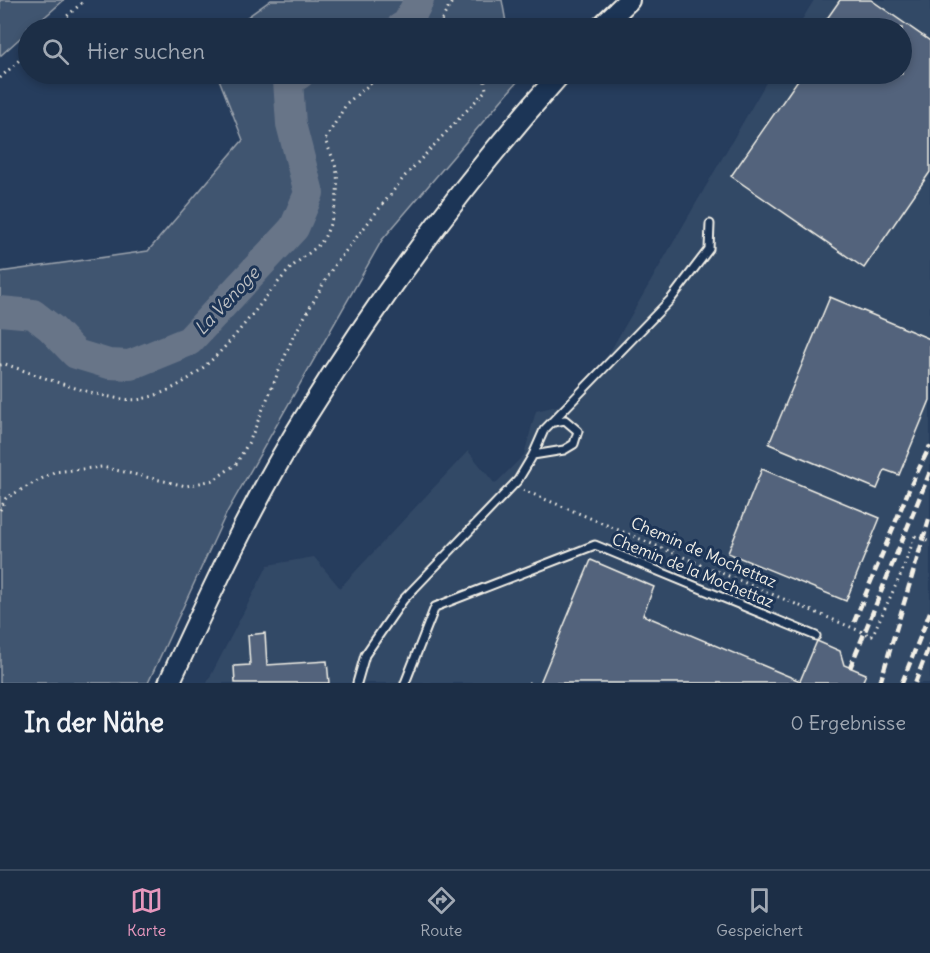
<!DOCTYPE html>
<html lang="de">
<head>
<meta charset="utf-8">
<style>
	:root { --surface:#1c2e46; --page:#25364d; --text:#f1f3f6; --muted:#a0a8b3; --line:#3a4a5f; --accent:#e797bd }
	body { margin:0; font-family:Delius,sans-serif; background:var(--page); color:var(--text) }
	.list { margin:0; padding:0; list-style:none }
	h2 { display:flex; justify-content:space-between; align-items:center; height:78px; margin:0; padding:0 24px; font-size:26px }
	h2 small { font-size:20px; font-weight:400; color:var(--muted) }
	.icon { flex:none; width:33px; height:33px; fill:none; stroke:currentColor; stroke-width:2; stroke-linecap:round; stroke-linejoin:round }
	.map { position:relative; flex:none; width:930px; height:683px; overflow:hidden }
	.search { position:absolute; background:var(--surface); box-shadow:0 3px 9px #0003; left:18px; right:18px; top:18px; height:66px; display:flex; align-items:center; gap:15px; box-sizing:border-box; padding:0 21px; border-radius:33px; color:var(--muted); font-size:22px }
	.sheet { height:186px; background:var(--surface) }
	nav { display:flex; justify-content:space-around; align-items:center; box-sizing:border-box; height:84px; border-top:2px solid var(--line); background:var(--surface); font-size:16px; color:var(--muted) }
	nav a { display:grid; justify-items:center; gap:3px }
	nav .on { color:var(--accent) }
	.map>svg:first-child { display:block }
</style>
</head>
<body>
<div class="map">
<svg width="930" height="683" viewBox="0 0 930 683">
	<rect width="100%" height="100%" fill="#263d5d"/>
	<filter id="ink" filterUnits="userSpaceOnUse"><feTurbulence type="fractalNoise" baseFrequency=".0167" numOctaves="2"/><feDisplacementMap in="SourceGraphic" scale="12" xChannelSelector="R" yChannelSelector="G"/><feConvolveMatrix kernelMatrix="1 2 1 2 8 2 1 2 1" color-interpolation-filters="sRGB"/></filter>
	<g filter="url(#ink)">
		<!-- built -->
		<path fill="#334966" d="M 814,0 L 930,0 L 930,683 L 207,683 L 268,565 L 314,557 L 340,588 L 468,451 L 495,484 L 524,455 L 536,411 L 582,400 L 771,74 L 902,74 L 902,28 L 797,28 Z"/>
		<!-- green -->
		<path fill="#40546f" stroke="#9aa2ac" stroke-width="1.5" d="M 0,0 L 64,0 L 32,28 L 28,28 L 28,31 L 0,56 Z
			M 271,0 L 502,0 L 507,28 L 232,28 Z
			M 217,74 L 515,74 L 517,82 L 382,240 L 227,512 L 148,683 L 0,683 L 0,272 L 148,251 L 243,140 Z"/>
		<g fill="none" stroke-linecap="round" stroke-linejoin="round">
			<!-- river -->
			<path stroke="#677588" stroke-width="30" d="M 400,28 L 407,24 L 419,0
				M 0,311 L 33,314 L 51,328 L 76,354 L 109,364 L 130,365 L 189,341 L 294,228 L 309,193 L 291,124 L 288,81 L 300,74"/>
		</g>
		<!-- building -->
		<path fill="#52647b" stroke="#f4f1e8" stroke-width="1.5" d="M 840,0 L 871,0 L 930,41 L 930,172 L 864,268 L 731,176 L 802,74 L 902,74 L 902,28 L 833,28 L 835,27 L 826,20 Z
			M 830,297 L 930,339 L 930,400 L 899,475 L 885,470 L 877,489 L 769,444 Z
			M 762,469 L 880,518 L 846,601 L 728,553 Z
			M 591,560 L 654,587 L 643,615 L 800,681 L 817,641 L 840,651 L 844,665 L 866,674 L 862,683 L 540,683 Z
			M 265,633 L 267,665 L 327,661 L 329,683 L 235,683 L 234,666 L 250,665 L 248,635 Z"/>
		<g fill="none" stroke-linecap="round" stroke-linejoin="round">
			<!-- service casing -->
			<g stroke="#f4f1e8" stroke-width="11">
				<path id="service" d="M 533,455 L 564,450 L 574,444 L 578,431 L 565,420 L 554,422
					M 357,683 L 365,655 L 403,600 L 518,480 L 533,455 L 544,430 L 671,299 L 709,249 L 710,224
					M 405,683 L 435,607 L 595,545 L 816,636"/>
			</g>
			<!-- secondary casing -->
			<g stroke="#f4f1e8" stroke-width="24">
				<path id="secondary" d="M 600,28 L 629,0
					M 169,683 C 211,592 253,501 306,416 C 381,295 465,181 560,74"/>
			</g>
			<!-- path -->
			<path stroke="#f4f1e8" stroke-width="3" stroke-dasharray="1.5 4.5" stroke-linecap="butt" d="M 441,21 L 447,28
				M 54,28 L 85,0
				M 433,28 L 441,21 L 453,0
				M 0,78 L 28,52
				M 0,365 L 5,364 C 34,374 114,405 141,399 C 210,385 245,318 289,270 C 298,259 320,248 325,236 C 334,217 339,195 337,174 C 336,163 329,150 325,140 L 347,103 L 382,74
				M 523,490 L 872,636 L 902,572 L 915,536
				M 0,510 L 6,498 L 54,472 L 102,467 L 186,486 L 214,480 L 236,464 L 250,440 L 293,337 L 333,267 L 405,176 L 486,90 L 484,74
				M 528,683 L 530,683"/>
			<!-- service -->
			<use href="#service" stroke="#1d3557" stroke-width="7"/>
			<!-- secondary -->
			<use href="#secondary" stroke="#1d3557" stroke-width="20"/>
			<!-- rail -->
			<path stroke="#f4f1e8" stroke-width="4.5" stroke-dasharray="9 4.5" stroke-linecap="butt" d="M 854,622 L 910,487 L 930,446
				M 850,668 L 930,472
				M 880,683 L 930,516
				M 902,683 L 930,612
				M 915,683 L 930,644"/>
			<!-- path-bridge -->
			<path stroke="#f4f1e8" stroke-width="3" stroke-dasharray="1.5 4.5" stroke-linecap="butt" d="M 915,536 L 930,542"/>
		</g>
	</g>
	<g text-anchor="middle" stroke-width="6" stroke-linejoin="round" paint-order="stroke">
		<!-- street labels -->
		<g font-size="16" fill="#f4f1e8" stroke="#1d3557">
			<text transform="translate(704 552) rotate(23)" y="6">Chemin de Mochettaz</text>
			<text transform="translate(693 570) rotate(22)" y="6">Chemin de la Mochettaz</text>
		</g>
		<!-- water labels -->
		<g font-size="18" font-style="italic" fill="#bcbfc2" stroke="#1d3557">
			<text transform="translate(227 301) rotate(-47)" y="6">La Venoge</text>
		</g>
	</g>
</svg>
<div class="search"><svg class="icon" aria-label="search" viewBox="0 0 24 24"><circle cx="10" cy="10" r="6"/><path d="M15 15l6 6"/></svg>Hier suchen</div>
</div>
<section class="sheet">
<h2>In der Nähe<small>0 Ergebnisse</small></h2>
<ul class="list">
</ul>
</section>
<nav>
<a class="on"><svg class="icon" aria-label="map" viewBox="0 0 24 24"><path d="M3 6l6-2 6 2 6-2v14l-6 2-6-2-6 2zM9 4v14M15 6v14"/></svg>Karte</a>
<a><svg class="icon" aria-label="directions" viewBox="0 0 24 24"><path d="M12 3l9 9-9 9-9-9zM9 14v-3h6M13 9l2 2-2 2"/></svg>Route</a>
<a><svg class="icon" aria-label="saved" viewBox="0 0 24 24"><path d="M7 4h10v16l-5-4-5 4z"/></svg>Gespeichert</a>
</nav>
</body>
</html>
